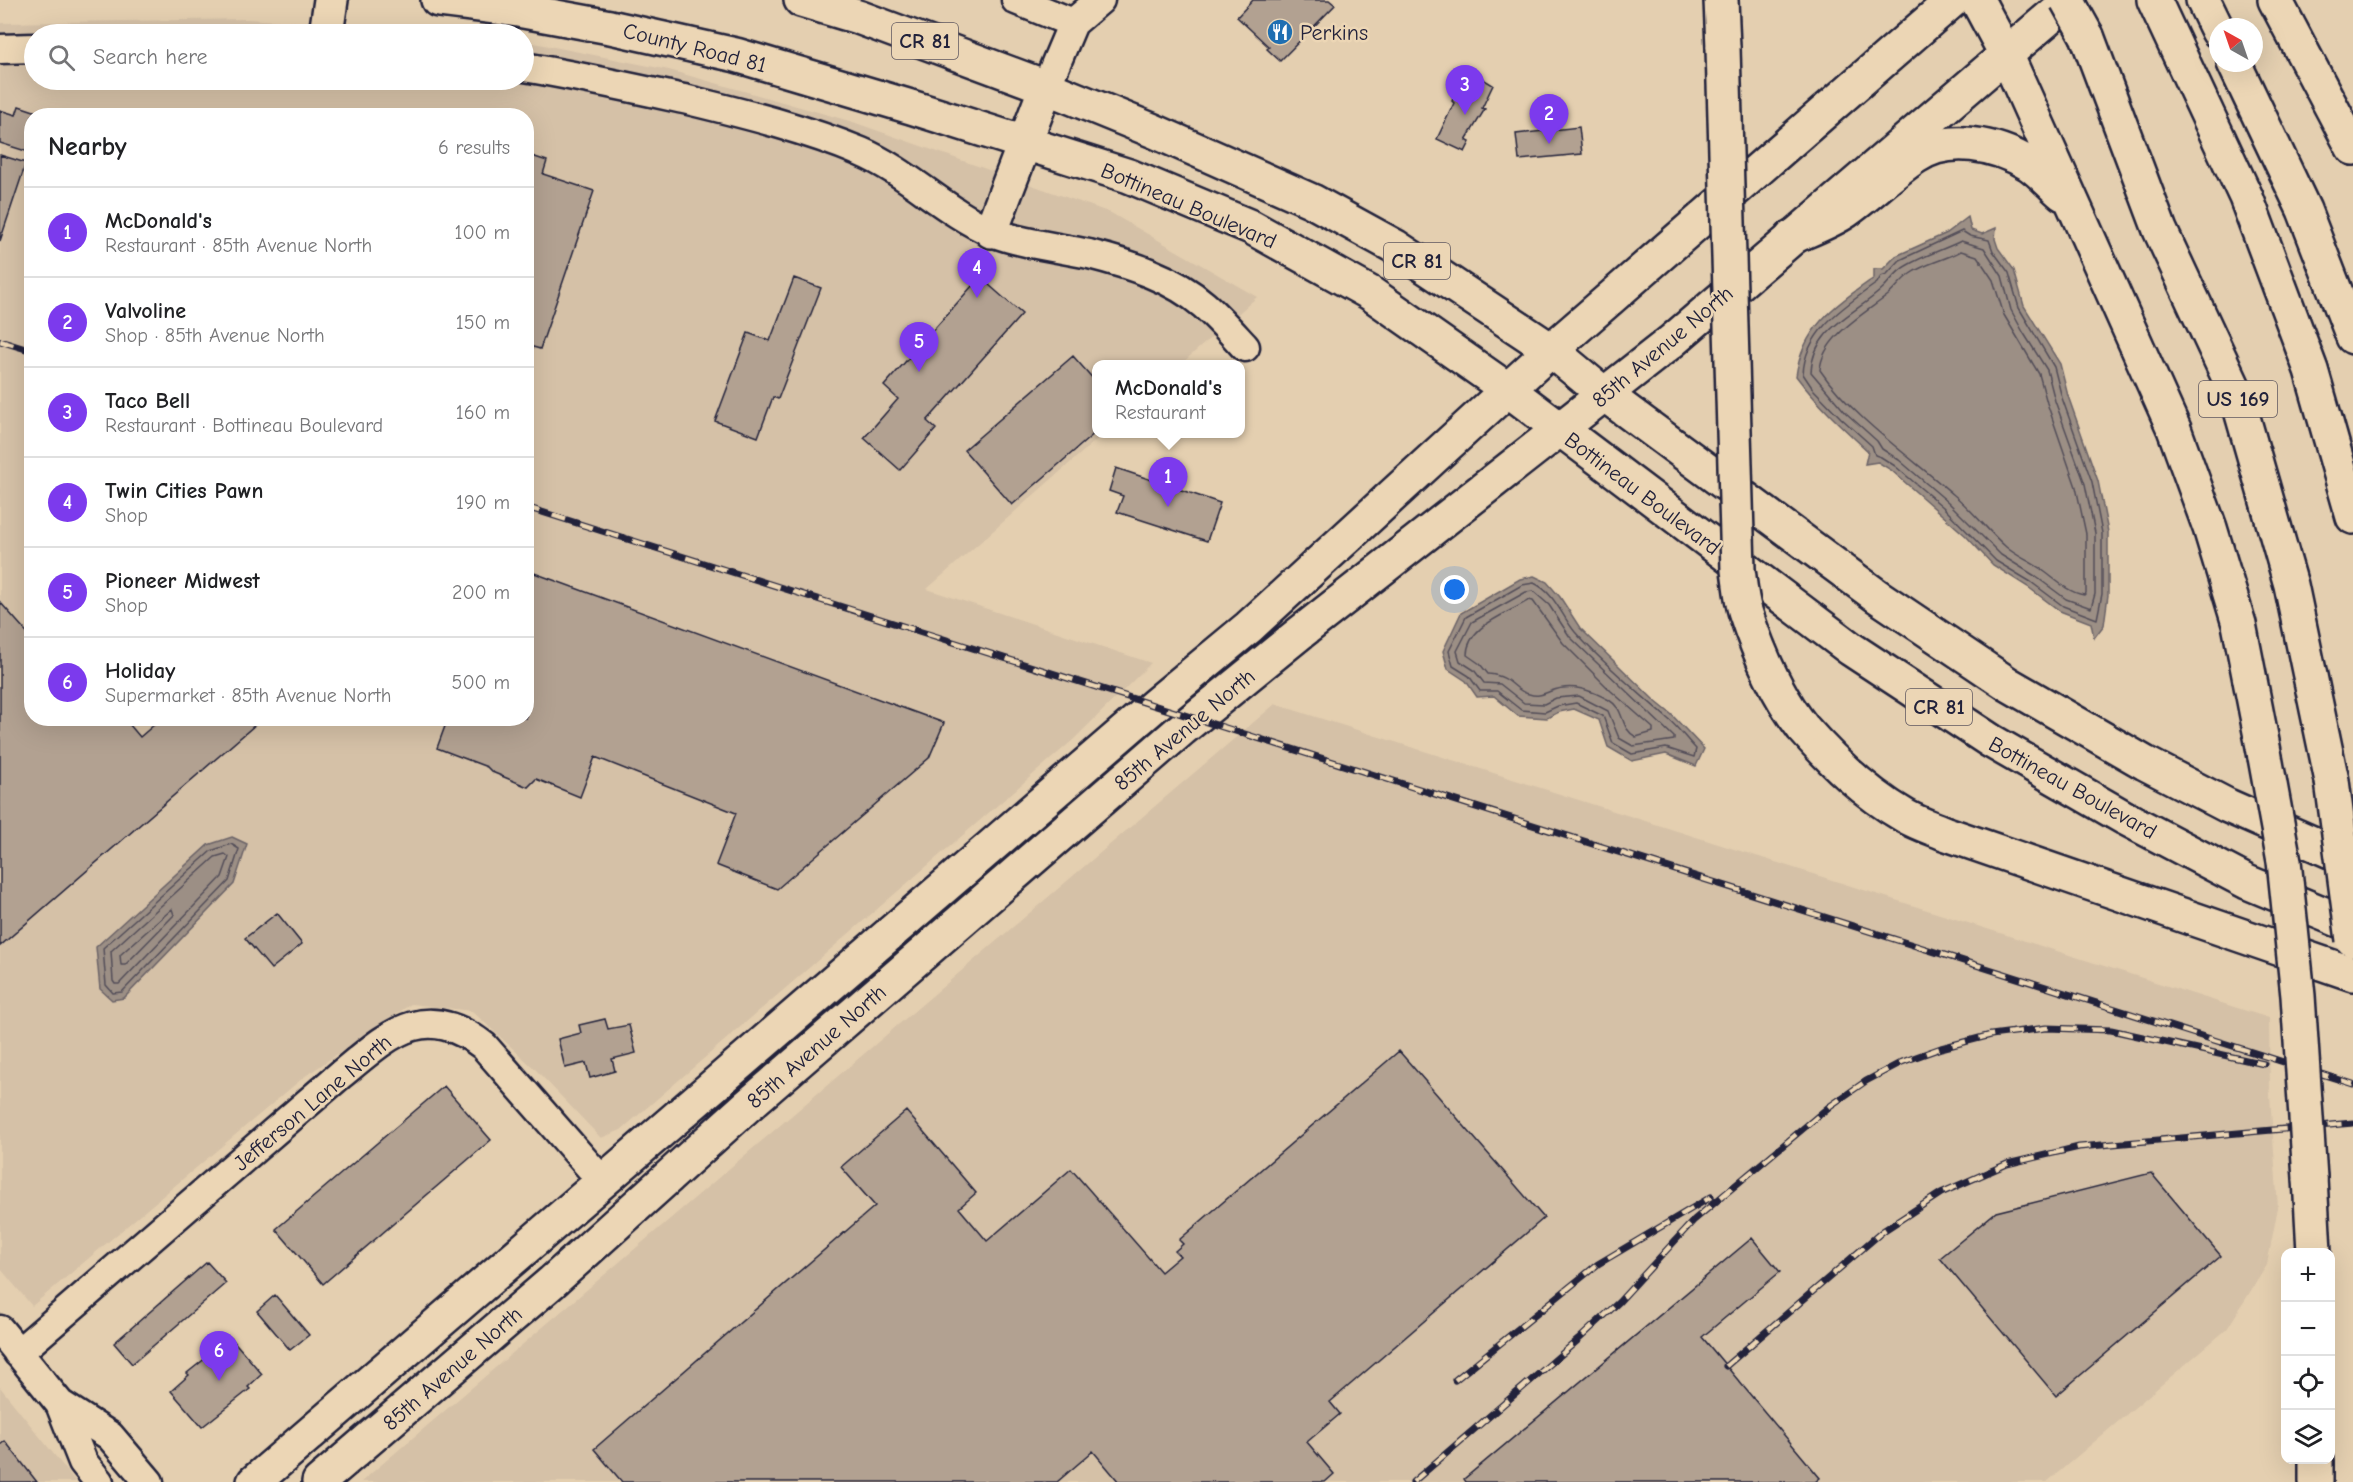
<!DOCTYPE html>
<html lang="en">
<head>
<meta charset="utf-8">
<style>
	:root { --surface:#fff; --page:#f2f2f2; --text:#202124; --muted:#757577; --line:#e0e0e0; --accent:#7c3aed }
	body { margin:0; font-family:"Comic Neue",sans-serif; background:var(--page); color:var(--text) }
	.controls { position:absolute; right:18px; bottom:18px; display:grid; overflow:hidden; border-radius:12px; box-shadow:0 6px 24px #0002 }
	.controls button { width:54px; height:54px; display:grid; place-items:center; padding:0; border:0; border-bottom:2px solid var(--line); background:var(--surface); color:var(--text); font:30px sans-serif }
	.compass { position:absolute; left:2209px; top:18px; width:54px; height:54px; border-radius:50%; background:var(--surface); box-shadow:0 6px 24px #0002; rotate:320deg }
	.you { position:absolute; left:1455px; top:590px; width:21px; height:21px; margin:-15px; border:4px solid #fff; border-radius:50%; background:#1a73e8; box-shadow:0 0 0 9px #1a73e833 }
	.badge { display:grid; place-items:center; width:39px; height:39px; border-radius:50%; background:var(--accent); color:#fff; font-size:20px; font-weight:700 }
	.pin { position:absolute; translate:-50% -50px; filter:drop-shadow(0 2px 3px #0008) }
	.pin::after { content:''; position:absolute; top:32px; width:21px; height:18px; background:inherit; clip-path:polygon(0 0,100% 0,50% 100%) }
	.popup { position:absolute; left:1092px; top:360px; width:153px; height:78px; box-sizing:border-box; display:grid; place-content:center; border-radius:12px; background:var(--surface); filter:drop-shadow(0 2px 4px #0005); font-size:20px; white-space:nowrap; color:var(--muted) }
	.popup b { font-size:22px; color:var(--text) }
	.popup::after { content:''; position:absolute; left:50%; top:100%; margin-left:-12px; border:12px solid transparent; border-top-color:var(--surface) }
	.list { margin:0; padding:0; list-style:none }
	h2 { display:flex; justify-content:space-between; align-items:center; height:78px; margin:0; padding:0 24px; font-size:26px }
	h2 small { font-size:20px; font-weight:400; color:var(--muted) }
	.list li { display:grid; grid-template-columns:39px 1fr auto; gap:18px; align-items:center; box-sizing:border-box; height:90px; padding:0 24px; border-top:2px solid var(--line) }
	.list b { display:block; font-size:22px; white-space:nowrap }
	.list p { margin:0; font-size:20px; white-space:nowrap; color:var(--muted) }
	.list em { font-size:20px; font-style:normal; color:var(--muted) }
	.icon { flex:none; width:33px; height:33px; fill:none; stroke:currentColor; stroke-width:2; stroke-linecap:round; stroke-linejoin:round }
	.map { position:relative; flex:none; width:2353px; height:1482px; overflow:hidden }
	.search { position:absolute; background:var(--surface); box-shadow:0 6px 24px #0002; left:24px; top:24px; width:510px; height:66px; display:flex; align-items:center; gap:15px; box-sizing:border-box; padding:0 21px; border-radius:33px; color:var(--muted); font-size:22px }
	.panel { position:absolute; background:var(--surface); box-shadow:0 6px 24px #0002; left:24px; top:108px; width:510px; height:618px; border-radius:24px }
	.map>svg:first-child { display:block }
</style>
</head>
<body>
<div class="map">
<svg width="2353" height="1482" viewBox="0 0 2353 1482">
	<rect width="100%" height="100%" fill="#e4cfb0"/>
	<filter id="ink" filterUnits="userSpaceOnUse"><feTurbulence type="fractalNoise" baseFrequency=".0167" numOctaves="2"/><feDisplacementMap in="SourceGraphic" scale="12" xChannelSelector="R" yChannelSelector="G"/><feConvolveMatrix kernelMatrix="1 2 1 2 8 2 1 2 1" color-interpolation-filters="sRGB"/></filter>
	<g filter="url(#ink)">
		<!-- built -->
		<path fill="#d5c1a7" fill-rule="evenodd" d="M 246,19 L 493,34 L 34,34 L 34,80 L 524,80 L 524,41 L 669,70 L 853,122 L 1111,213 L 1257,297 L 1181,364 L 1096,364 L 1096,434 L 1103,434 L 927,589 L 1151,663 L 1073,740 L 621,1130 L 601,1138 L 536,1070 L 472,1011 L 411,1004 L 304,1077 L 32,1306 L 0,1268 L 0,23 ZM 32,116 L 526,116 L 526,718 L 32,718 Z
			M 1275,704 L 2269,1018 L 2270,1096 L 2278,1207 L 2267,1265 L 2227,1329 L 2047,1482 L 361,1482 Z
			M 0,1387 L 76,1482 L 0,1482 Z"/>
		<!-- water -->
		<path fill="#9c8f85" stroke="#6b6367" stroke-width="1.5" d="M 1968,217 L 1971,230 L 1982,234 L 1996,228 L 1995,239 L 1998,248 L 2014,270 L 2024,306 L 2060,364 L 2068,396 L 2098,481 L 2108,532 L 2108,595 L 2104,625 L 2094,638 L 2091,623 L 2060,611 L 2028,587 L 1993,565 L 1966,536 L 1891,470 L 1878,462 L 1865,464 L 1868,451 C 1842,427 1817,404 1796,376 C 1803,326 1836,305 1874,278 L 1874,269 L 1883,269 L 1896,256 L 1947,233 Z
			M 1534,576 L 1547,582 L 1560,597 L 1580,628 L 1655,701 L 1671,714 L 1704,749 L 1696,766 L 1666,754 L 1632,761 L 1608,747 L 1599,720 L 1574,709 L 1559,712 L 1547,718 L 1518,716 L 1494,696 L 1477,697 L 1466,681 L 1448,669 L 1443,651 L 1461,613 L 1520,579 Z
			M 232,837 L 247,844 L 234,884 L 124,998 L 112,1000 L 100,989 L 96,947 L 208,845 Z"/>
		<g fill="none" stroke-linecap="round" stroke-linejoin="round">
			<!-- shore -->
			<path stroke="#534e59" stroke-width="1.5" d="M 1962,231 L 1970,236 L 1989,240 L 1993,251 L 2009,273 L 2019,308 L 2054,367 L 2062,398 L 2092,482 L 2102,533 L 2102,594 L 2097,619 L 2063,606 L 2031,582 L 1996,561 L 1943,507 L 1895,466 L 1881,457 L 1875,455 L 1872,446 L 1841,418 L 1813,389 L 1803,374 C 1805,331 1845,306 1877,283 L 1881,276 L 1887,274 L 1900,260 Z
				M 1961,241 L 1984,248 L 2002,276 L 2011,310 L 2023,332 L 2047,370 L 2055,401 L 2085,484 L 2095,533 L 2095,594 L 2091,608 L 2066,599 L 2035,576 L 2001,555 L 1948,502 L 1899,460 L 1882,449 L 1877,441 L 1846,413 L 1811,372 C 1813,327 1857,314 1883,288 C 1890,281 1898,270 1906,266 C 1924,255 1943,250 1961,241 Z
				M 1961,251 L 1977,256 L 1993,280 L 2004,315 L 2039,374 L 2047,403 L 2076,487 L 2086,534 L 2086,593 L 2084,595 C 2067,592 2055,579 2041,569 C 2030,561 2016,556 2006,547 C 1988,531 1973,511 1954,495 C 1912,458 1851,416 1820,370 C 1822,337 1864,314 1887,296 C 1895,290 1901,280 1910,274 C 1925,263 1945,260 1961,251 Z
				M 1534,583 C 1555,593 1561,615 1575,632 C 1602,663 1637,691 1667,718 C 1678,727 1686,739 1696,749 L 1694,757 L 1666,748 L 1632,754 L 1613,743 L 1603,716 L 1576,703 L 1558,706 L 1545,712 L 1521,710 L 1497,691 L 1480,691 L 1469,676 L 1453,666 L 1449,651 L 1466,617 L 1522,585 Z
				M 1533,591 L 1549,605 L 1570,637 L 1674,737 L 1674,740 L 1633,746 L 1619,738 L 1608,711 L 1579,696 L 1556,698 L 1544,704 L 1524,703 L 1500,684 L 1484,683 L 1474,670 L 1460,661 L 1457,651 L 1472,622 L 1526,592 Z
				M 1529,600 L 1533,601 L 1563,643 L 1611,691 L 1653,728 L 1653,732 L 1636,737 C 1619,728 1626,710 1609,700 C 1591,690 1572,683 1551,691 C 1543,694 1538,697 1529,694 C 1513,691 1513,676 1488,674 L 1480,664 L 1467,655 C 1467,625 1508,614 1529,600 Z
				M 231,844 L 239,849 L 229,881 L 122,992 L 113,993 L 106,985 L 103,948 L 211,851 Z
				M 225,854 L 229,857 L 222,877 L 119,984 L 115,984 L 113,981 L 111,951 L 215,857 Z
				M 172,909 L 174,915 L 125,965 L 121,965 L 120,955 Z"/>
		</g>
		<!-- building -->
		<path fill="#b2a191" stroke="#22223b" stroke-width="1.5" d="M 1253,0 L 1329,0 L 1335,5 L 1280,61 L 1267,49 L 1269,47 L 1237,17 Z
			M 1468,74 L 1473,77 L 1475,74 L 1493,85 L 1482,108 L 1485,109 L 1466,140 L 1470,142 L 1465,152 L 1437,139 L 1454,103 L 1452,101 L 1458,87 L 1461,89 Z
			M 19,106 L 49,116 L 32,116 L 32,153 L 0,143 L 0,110 L 16,115 Z
			M 1579,127 L 1582,154 L 1519,160 L 1516,134 Z
			M 526,154 L 547,161 L 543,174 L 594,191 L 540,349 L 526,345 Z
			M 0,155 L 26,163 L 0,241 Z
			M 980,277 L 1022,314 L 927,421 L 936,429 L 900,470 L 864,438 L 898,399 L 884,386 Z
			M 794,278 L 821,288 L 778,399 L 773,397 L 758,437 L 715,421 L 748,333 L 770,341 Z
			M 1073,356 L 1096,382 L 1096,432 L 1012,505 L 964,450 Z
			M 1116,468 L 1220,503 L 1207,541 L 1117,512 L 1123,496 L 1109,491 Z
			M 526,570 L 944,723 L 929,758 L 777,889 L 716,865 L 736,813 L 595,757 L 580,797 L 536,779 L 528,787 L 492,772 L 487,767 L 437,748 L 448,718 L 526,718 Z
			M 0,602 L 32,638 L 32,718 L 124,718 L 140,737 L 162,718 L 263,718 L 0,946 Z
			M 277,913 L 302,944 L 271,969 L 245,938 Z
			M 605,1019 L 608,1029 L 629,1025 L 636,1053 L 612,1059 L 615,1071 L 590,1078 L 586,1063 L 565,1068 L 558,1039 L 581,1033 L 579,1025 Z
			M 1399,1051 L 1544,1218 L 1330,1402 L 1340,1414 L 1307,1442 L 1334,1474 L 1325,1482 L 1119,1482 L 1093,1451 L 1057,1482 L 622,1482 L 594,1449 L 875,1206 L 841,1167 L 906,1111 L 976,1193 L 959,1208 L 987,1241 L 1071,1169 L 1161,1272 L 1180,1256 L 1175,1251 L 1183,1244 L 1179,1240 Z
			M 444,1086 L 491,1140 L 323,1284 L 276,1229 Z
			M 2151,1173 L 2221,1256 L 2056,1396 L 1940,1258 L 1996,1212 Z
			M 1752,1238 L 1780,1272 L 1702,1337 L 1820,1478 L 1815,1482 L 1466,1482 L 1464,1479 Z
			M 207,1262 L 226,1283 L 132,1364 L 114,1343 Z
			M 275,1295 L 309,1335 L 290,1350 L 257,1311 Z
			M 231,1338 L 262,1374 L 248,1387 L 250,1389 L 202,1427 L 171,1391 L 189,1375 L 187,1373 Z
			M 5,1441 L 37,1482 L 0,1482 L 0,1445 Z"/>
		<g fill="none" stroke-linecap="round" stroke-linejoin="round">
			<!-- minor casing -->
			<g stroke="#22223b" stroke-width="33">
				<path id="minor" d="M 1016,0 L 1073,23
					M 0,49 L 34,48
					M 524,67 C 579,76 633,88 688,100 C 746,114 806,129 861,152 C 908,172 945,212 992,232 C 1023,244 1057,247 1089,254 C 1129,264 1173,278 1204,305 C 1219,318 1232,333 1245,347
					M 1046,87 L 1073,23 L 1100,0
					M 0,1330 L 60,1404 L 83,1462 L 99,1482
					M 18,1353 L 340,1075 C 389,1035 423,999 484,1046 L 603,1182
					M 60,1404 L 110,1436 L 149,1482"/>
			</g>
			<!-- major casing -->
			<g stroke="#22223b" stroke-width="38">
				<path id="major" d="M 254,1482 L 1155,705 L 1249,627 L 1551,350 L 1953,0
					M 319,1482 L 552,1282 L 746,1107 L 1182,729 L 1300,633 L 1672,341 L 2070,0"/>
			</g>
			<!-- highway casing -->
			<g stroke="#22223b" stroke-width="38">
				<path id="highway" d="M 438,0 L 518,10 L 610,27 L 736,55 L 911,107 L 1129,176 L 1251,227 L 1370,293 L 1507,389 L 1851,649 L 1991,741 L 2125,818 L 2247,882 L 2353,926
					M 801,0 L 858,17 L 1046,87 L 1154,131 L 1312,201 L 1396,247 L 1551,350 L 1604,394 L 1877,596 L 2008,684 L 2145,763 L 2228,806 L 2353,861
					M 1721,0 L 1723,48
					M 1977,0 L 2006,54 L 2174,429 L 2210,528 L 2239,624 L 2265,757
					M 2154,0 L 2246,197 L 2311,370 L 2353,517
					M 2203,0 L 2218,31
					M 2275,0 L 2353,148
					M 326,34 L 331,0
					M 2087,36 L 2160,230 L 2236,393 L 2291,585 L 2332,781
					M 2234,63 L 2304,210 L 2353,337
					M 991,231 L 1046,87
					M 1792,237 C 1810,229 1830,222 1846,211 C 1870,194 1891,173 1915,157 C 1948,134 1996,144 2029,164 C 2041,172 2052,185 2063,194
					M 1803,728 C 1833,762 1865,793 1905,816 C 1917,823 1932,828 1944,833 L 2353,974
					M 2310,1178 L 2314,1252
					M 2316,1482 L 2316,1460"/>
			</g>
			<!-- minor -->
			<use href="#minor" stroke="#ecd6b5" stroke-width="28"/>
			<!-- major -->
			<use href="#major" stroke="#ecd6b5" stroke-width="33"/>
			<!-- highway -->
			<use href="#highway" stroke="#ecd6b5" stroke-width="33"/>
			<!-- rail casing -->
			<g stroke="#22223b" stroke-width="7">
				<path id="rail" d="M 0,341 L 32,351
					M 526,507 L 2353,1084
					M 1726,1366 L 1883,1231 L 1941,1193 L 2007,1164 L 2079,1147 L 2353,1123
					M 1455,1380 L 1598,1264 L 1711,1197
					M 1413,1482 L 1578,1340 L 1619,1302 L 1694,1220 L 1830,1106 L 1866,1081 L 1902,1062 L 1941,1048 L 1991,1035 L 2046,1028 L 2111,1030 L 2264,1064"/>
			</g>
			<!-- rail -->
			<use href="#rail" stroke="#ecd6b5" stroke-width="4.5" stroke-dasharray="14" stroke-linecap="butt"/>
			<!-- highway-bridge casing -->
			<g stroke="#22223b" stroke-width="38" stroke-linecap="butt">
				<path id="highway-bridge" d="M 2067,0 L 2087,36
					M 1723,48 L 1738,570 C 1740,583 1741,598 1745,611 C 1758,651 1777,695 1803,728
					M 2265,757 L 2284,861 L 2298,996 L 2310,1178
					M 2332,781 L 2353,940"/>
			</g>
			<!-- highway-bridge -->
			<use href="#highway-bridge" stroke="#ecd6b5" stroke-width="33"/>
		</g>
	</g>
	<!-- icons -->
	<defs>
		<g id="restaurant-disc" transform="scale(1.35)"><circle r="9.5" fill="#1f6fb2" stroke="#ecd6b5"/><path d="M-5-6h1v4h1v-4h1v4h1v-4h1v5L-1.5 .5V6h-2V.5L-5-1ZM5-6V6H3V1.5H1.5Q1.5-4 5-6Z" fill="#fff"/></g>
	</defs>
	<g fill-rule="evenodd">
		<use href="#restaurant-disc" x="1280" y="32"/>
	</g>
	<g text-anchor="middle" stroke-width="5" stroke-linejoin="round" paint-order="stroke">
		<!-- shield labels -->
		<g fill="#ecd6b5" stroke="#5f5860" stroke-width="1.5">
			<rect x="892" y="23" width="66" height="36" rx="4.5"/>
			<rect x="1384" y="243" width="66" height="36" rx="4.5"/>
			<rect x="2199" y="381" width="78" height="36" rx="4.5"/>
			<rect x="1906" y="689" width="66" height="36" rx="4.5"/>
		</g>
		<g font-size="21" font-weight="bold" fill="#22223b">
			<text x="925" y="48">CR 81</text>
			<text x="1417" y="268">CR 81</text>
			<text x="2238" y="406">US 169</text>
			<text x="1939" y="714">CR 81</text>
		</g>
		<!-- poi labels -->
		<g font-size="22" fill="#22223b" stroke="#ecd6b5" text-anchor="start">
			<text x="1300" y="40">Perkins</text>
		</g>
		<!-- street labels -->
		<g font-size="22" fill="#22223b" stroke="#ecd6b5">
			<text transform="translate(695 47) rotate(14)" y="8">County Road 81</text>
			<text transform="translate(1189 205) rotate(23)" y="8">Bottineau Boulevard</text>
			<text transform="translate(1662 346) rotate(-40)" y="8">85th Avenue North</text>
			<text transform="translate(1643 493) rotate(37)" y="8">Bottineau Boulevard</text>
			<text transform="translate(1184 729) rotate(-40)" y="8">85th Avenue North</text>
			<text transform="translate(2073 787) rotate(29)" y="8">Bottineau Boulevard</text>
			<text transform="translate(816 1046) rotate(-41)" y="8">85th Avenue North</text>
			<text transform="translate(312 1102) rotate(-40)" y="8">Jefferson Lane North</text>
			<text transform="translate(452 1368) rotate(-41)" y="8">85th Avenue North</text>
		</g>
	</g>
</svg>
<div class="controls">
<button>+</button>
<button>−</button>
<button><svg class="icon" aria-label="locate" viewBox="0 0 24 24"><circle cx="12" cy="12" r="6"/><path d="M12 2v4M12 18v4M2 12h4M18 12h4"/></svg></button>
<button><svg class="icon" aria-label="layers" viewBox="0 0 24 24"><path d="M12 4l9 5-9 5-9-5zM3 14l9 5 9-5"/></svg></button>
</div>
<svg class="compass" viewBox="-18 -18 36 36"><path d="M0-13l5 13h-10z" fill="#e53935"/><path d="M0 13l5-13h-10z" fill="#757577"/></svg>
<div class="you"></div>
<div class="pin badge" style="left:1168px;top:507px">1</div>
<div class="popup"><b>McDonald's</b>Restaurant</div>
<div class="pin badge" style="left:1549px;top:144px">2</div>
<div class="pin badge" style="left:1465px;top:115px">3</div>
<div class="pin badge" style="left:977px;top:298px">4</div>
<div class="pin badge" style="left:919px;top:372px">5</div>
<div class="pin badge" style="left:219px;top:1381px">6</div>
<div class="search"><svg class="icon" aria-label="search" viewBox="0 0 24 24"><circle cx="10" cy="10" r="6"/><path d="M15 15l6 6"/></svg>Search here</div>
<section class="panel">
<h2>Nearby<small>6 results</small></h2>
<ul class="list">
<li><span class="badge">1</span><div><b>McDonald's</b><p>Restaurant · 85th Avenue North</p></div><em>100 m</em></li>
<li><span class="badge">2</span><div><b>Valvoline</b><p>Shop · 85th Avenue North</p></div><em>150 m</em></li>
<li><span class="badge">3</span><div><b>Taco Bell</b><p>Restaurant · Bottineau Boulevard</p></div><em>160 m</em></li>
<li><span class="badge">4</span><div><b>Twin Cities Pawn</b><p>Shop</p></div><em>190 m</em></li>
<li><span class="badge">5</span><div><b>Pioneer Midwest</b><p>Shop</p></div><em>200 m</em></li>
<li><span class="badge">6</span><div><b>Holiday</b><p>Supermarket · 85th Avenue North</p></div><em>500 m</em></li>
</ul>
</section>
</div>
</body>
</html>
